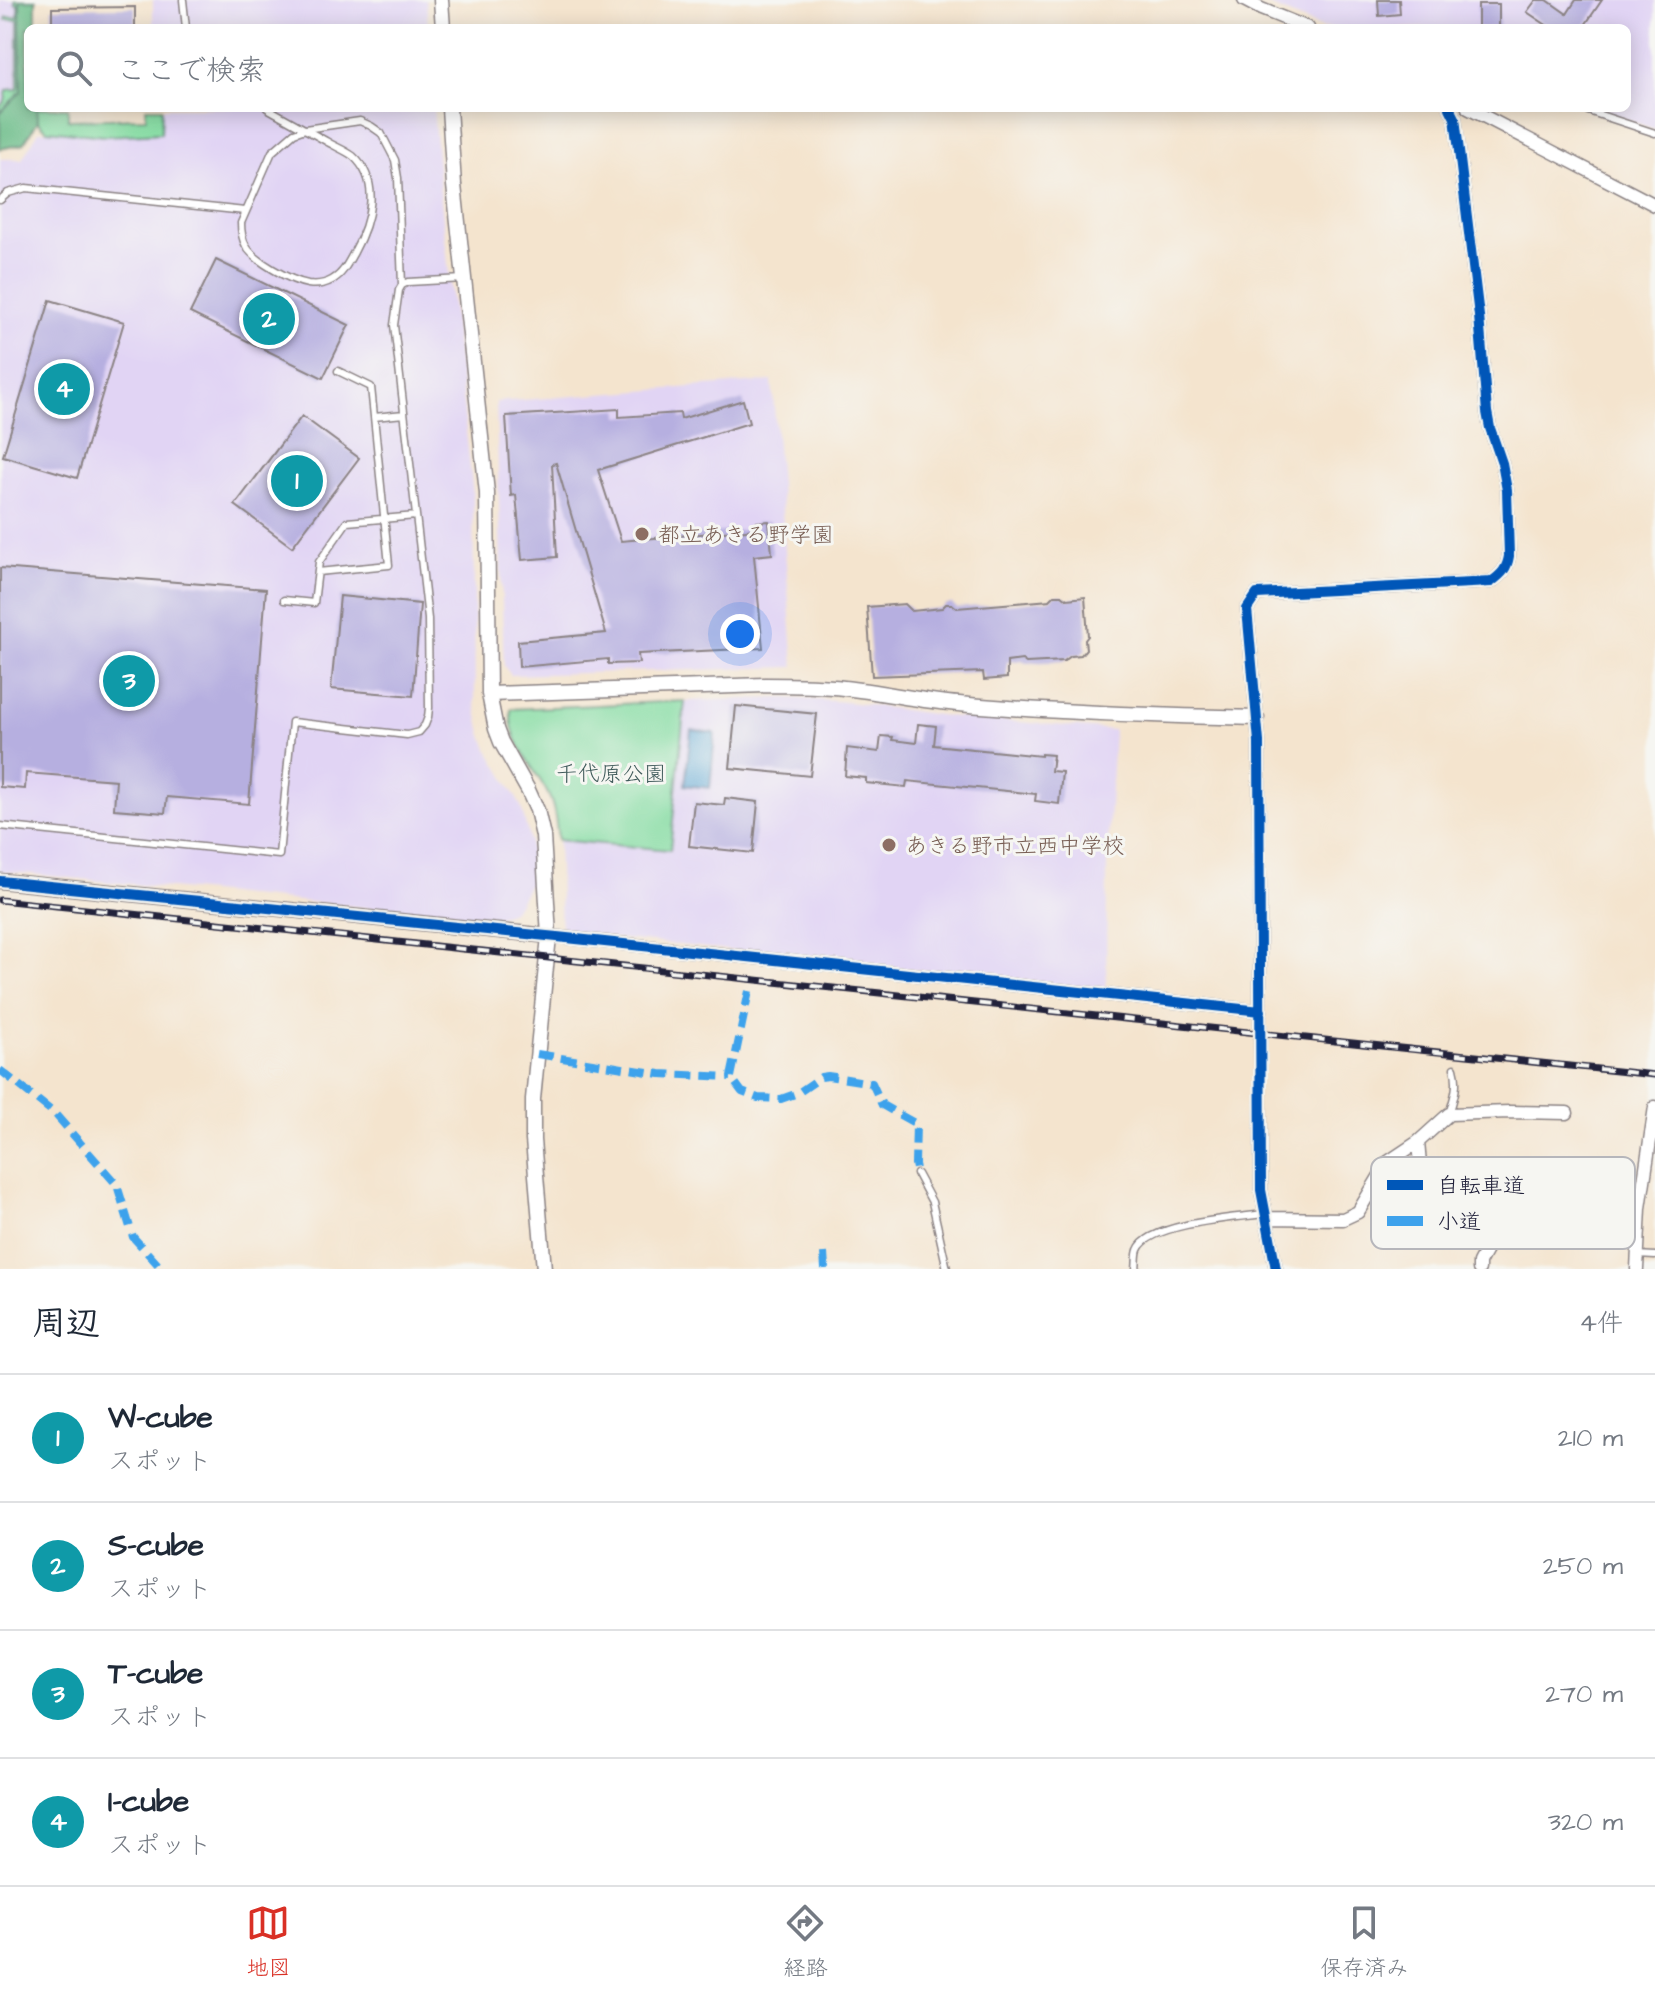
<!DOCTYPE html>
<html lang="ja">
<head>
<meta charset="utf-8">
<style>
	:root { --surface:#fff; --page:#f6f6f7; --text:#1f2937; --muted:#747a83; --line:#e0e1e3; --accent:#d93025 }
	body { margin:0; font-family:"Architects Daughter","Klee One",sans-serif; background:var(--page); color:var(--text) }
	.you { position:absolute; left:740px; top:634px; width:28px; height:28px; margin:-20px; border:6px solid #fff; border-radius:50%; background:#1a73e8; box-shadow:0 0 0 12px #1a73e833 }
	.badge { display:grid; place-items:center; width:52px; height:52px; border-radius:50%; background:var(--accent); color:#fff; font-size:26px; font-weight:700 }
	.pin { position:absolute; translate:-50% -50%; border:4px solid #fff; box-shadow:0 2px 8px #0006 }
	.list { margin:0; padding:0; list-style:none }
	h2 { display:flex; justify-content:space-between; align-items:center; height:104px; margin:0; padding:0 32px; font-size:34px }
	h2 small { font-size:26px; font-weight:400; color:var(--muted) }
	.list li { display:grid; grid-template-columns:52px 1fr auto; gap:24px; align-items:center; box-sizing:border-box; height:128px; padding:0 32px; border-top:2px solid var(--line) }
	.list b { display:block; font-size:30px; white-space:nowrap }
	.list p { margin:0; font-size:26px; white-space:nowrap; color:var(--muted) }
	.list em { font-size:26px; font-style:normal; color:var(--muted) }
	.icon { flex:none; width:44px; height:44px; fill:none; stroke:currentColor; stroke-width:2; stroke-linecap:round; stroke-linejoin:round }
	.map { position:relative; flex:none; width:1655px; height:1269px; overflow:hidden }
	.search { position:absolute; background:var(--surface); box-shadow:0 4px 20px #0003; left:24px; right:24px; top:24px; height:88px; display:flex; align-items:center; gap:20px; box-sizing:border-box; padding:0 28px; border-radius:12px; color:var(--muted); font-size:30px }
	.sheet { height:616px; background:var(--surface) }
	nav { display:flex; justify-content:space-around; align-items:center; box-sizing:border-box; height:112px; border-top:2px solid var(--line); background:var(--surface); font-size:22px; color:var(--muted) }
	nav a { display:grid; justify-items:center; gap:4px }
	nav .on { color:var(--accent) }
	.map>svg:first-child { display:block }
</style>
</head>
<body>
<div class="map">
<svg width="1655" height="1269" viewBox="0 0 1655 1269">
	<rect width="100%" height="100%" fill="#f6f6f2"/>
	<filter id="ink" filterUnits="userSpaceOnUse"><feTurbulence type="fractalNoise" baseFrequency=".0125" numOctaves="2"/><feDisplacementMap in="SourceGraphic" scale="16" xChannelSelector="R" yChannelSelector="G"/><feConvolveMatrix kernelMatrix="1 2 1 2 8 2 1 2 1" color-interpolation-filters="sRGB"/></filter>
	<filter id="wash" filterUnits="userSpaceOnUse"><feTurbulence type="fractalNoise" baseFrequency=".006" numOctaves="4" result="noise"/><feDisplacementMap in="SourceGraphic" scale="32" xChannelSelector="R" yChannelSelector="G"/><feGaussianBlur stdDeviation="1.8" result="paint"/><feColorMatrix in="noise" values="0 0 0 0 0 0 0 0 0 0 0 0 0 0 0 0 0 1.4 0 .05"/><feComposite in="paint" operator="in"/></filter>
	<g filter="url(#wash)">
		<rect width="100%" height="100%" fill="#f4e4ce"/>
		<!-- built -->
		<path fill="#e1d4f4" d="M 0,0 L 20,0 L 21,91 L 0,113 Z
			M 153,0 L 426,0 L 428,28 L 153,28 Z
			M 1265,0 L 1655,0 L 1655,129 L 1592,108 L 1627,108 L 1627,28 L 1323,28 L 1262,3 Z
			M 154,108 L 433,108 L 440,191 L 473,495 L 475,702 L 482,733 L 488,749 L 521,806 L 530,842 L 531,880 L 518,904 L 512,911 L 490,920 L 0,871 L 0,159 L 22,159 L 39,131 L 153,128 Z
			M 772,381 L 794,667 L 511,675 L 504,666 L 496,402 Z
			M 785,698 L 848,702 L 946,716 L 1114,730 L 1107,862 L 1106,990 L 567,933 L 561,926 L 558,840 L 670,850 L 685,701 Z"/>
		<!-- green -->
		<path fill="#84dca2" stroke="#537f6e" stroke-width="2" d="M 15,0 L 20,0 L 21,91 L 0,113 L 0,106 L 5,101 L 7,90 L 18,89 L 18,20 L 6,20 L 7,17 L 18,17 L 18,4 L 15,4 Z
			M 37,108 L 68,108 L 68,120 L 146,118 L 146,108 L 162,108 L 161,133 L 105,136 L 47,130 L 38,121 Z
			M 685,701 L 670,850 L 558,840 C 556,823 555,806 546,790 C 532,765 508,739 511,709 Z"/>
		<!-- forest -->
		<path fill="#6bbc88" stroke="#466f62" stroke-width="2" d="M 20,0 L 36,0 L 36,28 L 28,28 L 28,108 L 37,108 L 38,121 L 23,144 L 0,149 L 0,113 L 21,91 Z"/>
		<!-- water -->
		<path fill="#5da6d4" stroke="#406488" stroke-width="2" d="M 691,730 L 715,733 L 710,788 L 685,785 Z"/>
		<g id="blocks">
			<!-- building -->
			<path fill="#b6afe0" d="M 1378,0 L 1399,0 L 1400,14 L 1379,16 Z
				M 1536,0 L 1547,0 L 1567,14 L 1576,0 L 1602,0 L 1583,28 L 1551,28 L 1527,12 Z
				M 1478,4 L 1499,4 L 1499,28 L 1478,28 Z
				M 135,7 L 135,28 L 52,28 L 52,8 Z
				M 216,260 L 349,325 L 323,378 L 190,313 Z
				M 50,300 L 124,322 L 77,478 L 3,456 Z
				M 743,400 L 749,423 L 598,470 L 621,541 L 757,529 L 756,522 L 769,521 L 772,554 L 754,556 L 763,648 L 638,654 L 639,663 L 608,664 L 608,659 L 519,667 L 518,641 L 606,633 L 556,463 L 552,464 L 557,557 L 522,560 L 516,495 L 511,496 L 506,416 L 619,409 L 619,417 L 680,413 L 681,419 Z
				M 302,416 L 359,458 L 292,547 L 235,505 Z
				M 0,568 L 266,589 L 249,804 L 167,797 L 165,813 L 114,809 L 116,780 L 26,773 L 25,789 L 0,787 Z
				M 1055,595 L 1062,595 L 1067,599 L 1085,597 L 1088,636 L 1085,640 L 1086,649 L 1081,655 L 1071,656 L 1064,661 L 1026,663 L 1022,660 L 1007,662 L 1007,678 L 984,680 L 983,672 L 872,676 L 867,607 L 905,604 L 912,611 L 942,608 L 946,604 L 952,604 L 957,608 L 1050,600 Z
				M 340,596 L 420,604 L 413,696 L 331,689 Z
				M 736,706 L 817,714 L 810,776 L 730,768 Z
				M 918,724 L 936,726 L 934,745 L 1041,756 L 1041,754 L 1053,755 L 1051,771 L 1062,772 L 1059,804 L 1035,801 L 1036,794 L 907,781 L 906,787 L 866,783 L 866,778 L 845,776 L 847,748 L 879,752 L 881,736 L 893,737 L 892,740 L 916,743 Z
				M 725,798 L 758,802 L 753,853 L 689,846 L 694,802 L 724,805 Z"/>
		</g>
	</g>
	<g filter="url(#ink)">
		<use href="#blocks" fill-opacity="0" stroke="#8b8384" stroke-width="2"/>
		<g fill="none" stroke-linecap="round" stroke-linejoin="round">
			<!-- service casing -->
			<g stroke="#8b8384" stroke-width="9">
				<path id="service" d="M 183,0 L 186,28
					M 267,108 C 287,119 306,130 326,141 C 334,146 345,150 353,156 C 382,182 370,223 354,252 C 348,263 343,274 332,280 C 325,284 315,285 308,284 C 291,281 254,261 246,246 C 242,239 241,231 241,223 L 272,152 L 294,133 L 305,129 L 360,121 L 371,126 L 381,133 L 395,160 L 398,178 L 402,285
					M 1579,108 L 1655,133
					M 0,200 L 8,193 L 26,188 L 245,211
					M 374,417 L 404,414
					M 318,572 L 389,565 L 371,387 L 338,371
					M 284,600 L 314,603 L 319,562 L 347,522 L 416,516
					M 0,826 L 279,855 L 292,722 L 407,735 L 419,732 L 425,725 L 428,717 L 429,708 L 428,619 L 394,325 L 399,290 L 402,285 L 408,282 L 464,279
					M 1449,1114 C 1454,1098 1459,1085 1454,1068
					M 917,1174 L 932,1202 L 947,1269
					M 1637,1255 L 1655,1256
					M 1136,1269 C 1137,1263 1136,1255 1138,1250 C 1148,1223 1240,1217 1265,1214"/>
			</g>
			<!-- minor casing -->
			<g stroke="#8b8384" stroke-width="15">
				<path id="minor" d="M 1244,0 L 1261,9 L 1308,28
					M 1468,108 L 1655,205
					M 549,936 L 1261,1011
					M 1418,1142 L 1425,1222
					M 1266,1218 L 1343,1219 L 1358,1212 L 1388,1162 L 1418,1142 L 1449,1114 L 1510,1112 L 1567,1113
					M 1276,1269 L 1261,1190 L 1259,742 L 1247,609 L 1257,594 L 1491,582 C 1502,574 1507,569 1509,556 L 1507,490 L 1502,463 L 1490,428 L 1487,412 L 1479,316 L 1455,118 L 1450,108
					M 1479,1269 L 1479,1263 L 1486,1250 L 1483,1220
					M 1637,1269 L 1640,1208 L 1655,1107"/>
			</g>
			<!-- tertiary casing -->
			<g stroke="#8b8384" stroke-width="17">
				<path id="tertiary" d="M 441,0 L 443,28
					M 449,108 L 454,185 L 487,493 L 489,694 L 496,729 L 501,742 L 528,790 L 537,810 L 543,836 L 549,936 L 533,1099 L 533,1140 L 544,1269
					M 489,694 L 765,685 C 791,685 818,685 844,688 C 883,692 920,701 959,704 C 1058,713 1157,716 1257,718
					M 0,881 L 549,936"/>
			</g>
			<!-- service -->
			<use href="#service" stroke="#fff" stroke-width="6"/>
			<!-- minor -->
			<use href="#minor" stroke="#fff" stroke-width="12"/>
			<!-- tertiary -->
			<use href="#tertiary" stroke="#fff" stroke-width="14"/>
			<!-- rail casing -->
			<g stroke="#22223b" stroke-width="7">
				<path id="rail" d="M 0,900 L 1655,1075"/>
			</g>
			<!-- rail -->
			<use href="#rail" stroke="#f6f6f2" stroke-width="4" stroke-dasharray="12" stroke-linecap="butt"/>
			<!-- quiet -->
			<path stroke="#3ea2ec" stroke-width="8" stroke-dasharray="16 8" stroke-linecap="butt" d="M 749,991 L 731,1077 L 742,1092 L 758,1098 L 781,1099 L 798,1093 L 821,1077 L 828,1076 L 872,1083 L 882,1105 L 916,1124 L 915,1164 L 917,1174
				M 537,1054 L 660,1074 L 731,1077
				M 0,1070 L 55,1114 L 117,1185 L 133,1237 L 162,1269
				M 824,1253 L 825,1269"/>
			<!-- cycleway casing -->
			<g stroke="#f6f6f2" stroke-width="15">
				<path id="cycleway" d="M 0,881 L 557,937 L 1261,1011
					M 1276,1269 L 1261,1190 L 1259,742 L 1247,609 L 1257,594 L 1491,582 C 1502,574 1507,569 1509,556 L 1507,490 L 1502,463 L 1490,428 L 1487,412 L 1479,316 L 1455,118 L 1450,108"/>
			</g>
			<!-- cycleway -->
			<use href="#cycleway" stroke="#0057b8" stroke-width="10"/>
		</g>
	</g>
	<!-- markers -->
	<g fill="#8d6e63" stroke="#f6f6f2" stroke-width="3">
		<circle cx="642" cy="534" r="8"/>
		<circle cx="889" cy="845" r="8"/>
	</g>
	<g text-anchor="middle" stroke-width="6" stroke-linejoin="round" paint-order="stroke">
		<!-- education labels -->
		<g font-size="22" fill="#785e54" stroke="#f6f6f2" text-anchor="start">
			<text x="658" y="542">都立あきる野学園</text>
			<text x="905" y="853">あきる野市立西中学校</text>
		</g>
		<!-- park labels -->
		<g font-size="22" fill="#3f5a5a" stroke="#f6f6f2">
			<text x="611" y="781">千代原公園</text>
		</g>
	</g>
	<!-- legend -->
	<rect x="1371" y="1157" width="264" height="92" rx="12" fill="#f6f6f2" stroke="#b6b6bb" stroke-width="2"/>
	<rect x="1387" y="1180" width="36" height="10" fill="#0057b8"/>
	<rect x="1387" y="1216" width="36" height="10" fill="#3ea2ec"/>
	<g font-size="22" fill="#22223b">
		<text x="1437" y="1193">自転車道</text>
		<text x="1437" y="1229">小道</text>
	</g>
</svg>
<div class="you"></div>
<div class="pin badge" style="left:297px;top:481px;background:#0f9aa8">1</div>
<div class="pin badge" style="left:269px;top:319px;background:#0f9aa8">2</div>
<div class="pin badge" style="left:129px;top:681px;background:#0f9aa8">3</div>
<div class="pin badge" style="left:64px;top:389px;background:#0f9aa8">4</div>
<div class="search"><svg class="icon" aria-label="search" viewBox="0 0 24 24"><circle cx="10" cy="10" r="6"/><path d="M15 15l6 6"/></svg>ここで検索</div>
</div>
<section class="sheet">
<h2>周辺<small>4件</small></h2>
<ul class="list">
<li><span class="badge" style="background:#0f9aa8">1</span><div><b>W-cube</b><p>スポット</p></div><em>210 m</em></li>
<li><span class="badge" style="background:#0f9aa8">2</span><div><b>S-cube</b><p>スポット</p></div><em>250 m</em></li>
<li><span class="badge" style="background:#0f9aa8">3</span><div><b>T-cube</b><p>スポット</p></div><em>270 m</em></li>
<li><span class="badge" style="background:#0f9aa8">4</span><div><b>I-cube</b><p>スポット</p></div><em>320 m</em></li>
</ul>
</section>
<nav>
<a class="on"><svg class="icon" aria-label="map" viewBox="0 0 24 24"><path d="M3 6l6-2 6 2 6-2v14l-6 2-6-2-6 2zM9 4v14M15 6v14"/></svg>地図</a>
<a><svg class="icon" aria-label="directions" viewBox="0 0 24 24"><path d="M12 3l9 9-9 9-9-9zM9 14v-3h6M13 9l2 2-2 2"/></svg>経路</a>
<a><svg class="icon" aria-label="saved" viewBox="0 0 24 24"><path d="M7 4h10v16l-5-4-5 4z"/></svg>保存済み</a>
</nav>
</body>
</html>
